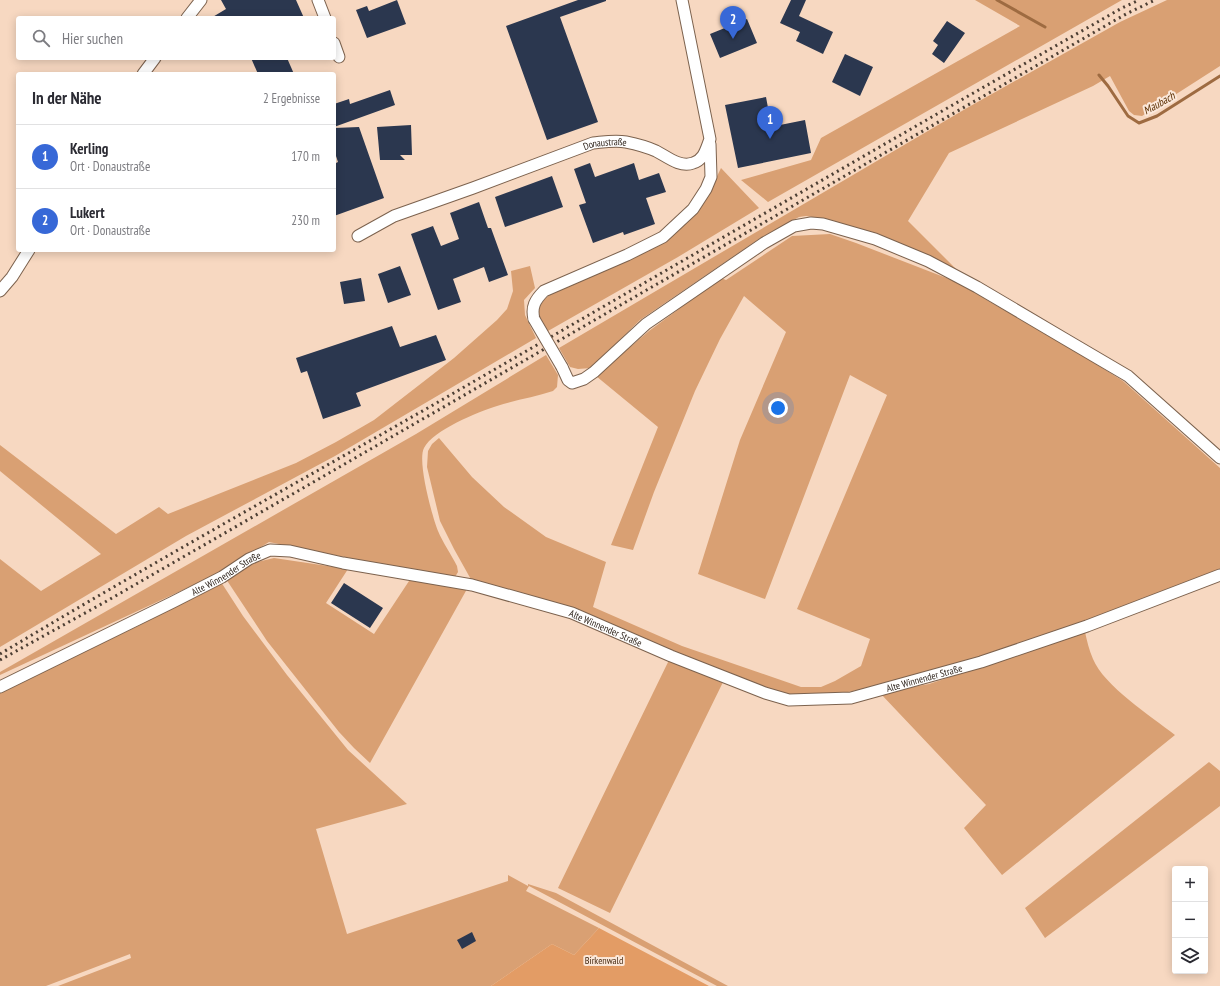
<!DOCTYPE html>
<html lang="de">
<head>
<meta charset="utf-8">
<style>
	:root { --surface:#fff; --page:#f7f7f7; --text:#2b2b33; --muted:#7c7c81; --line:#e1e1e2; --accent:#3768d7 }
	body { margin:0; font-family:"PT Sans Narrow",sans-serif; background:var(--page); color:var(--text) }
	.controls { position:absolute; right:12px; bottom:12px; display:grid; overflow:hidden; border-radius:4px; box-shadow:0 2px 10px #0003 }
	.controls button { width:36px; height:36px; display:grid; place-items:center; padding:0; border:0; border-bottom:1px solid var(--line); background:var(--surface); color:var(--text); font:20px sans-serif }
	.you { position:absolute; left:778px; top:408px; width:14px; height:14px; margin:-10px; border:3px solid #fff; border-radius:50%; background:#1a73e8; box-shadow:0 0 0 6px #1a73e833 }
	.badge { display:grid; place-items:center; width:26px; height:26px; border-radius:50%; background:var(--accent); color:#fff; font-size:13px; font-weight:700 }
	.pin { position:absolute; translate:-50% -33px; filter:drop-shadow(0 1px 2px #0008) }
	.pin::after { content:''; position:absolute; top:21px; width:14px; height:12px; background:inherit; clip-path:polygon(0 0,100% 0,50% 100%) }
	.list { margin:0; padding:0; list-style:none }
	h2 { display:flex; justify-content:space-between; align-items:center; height:52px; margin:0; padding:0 16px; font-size:17px }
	h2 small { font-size:13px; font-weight:400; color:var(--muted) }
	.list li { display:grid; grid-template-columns:26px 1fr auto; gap:12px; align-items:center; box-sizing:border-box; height:64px; padding:0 16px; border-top:1px solid var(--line) }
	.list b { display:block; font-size:15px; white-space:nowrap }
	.list p { margin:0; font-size:13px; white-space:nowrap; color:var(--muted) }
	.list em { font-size:13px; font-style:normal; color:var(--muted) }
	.icon { flex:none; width:22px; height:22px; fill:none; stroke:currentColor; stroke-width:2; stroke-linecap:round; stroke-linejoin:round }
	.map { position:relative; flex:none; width:1220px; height:986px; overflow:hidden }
	.search { position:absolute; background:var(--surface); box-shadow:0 2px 10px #0003; left:16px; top:16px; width:320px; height:44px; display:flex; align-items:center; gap:10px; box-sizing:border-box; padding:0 14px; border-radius:4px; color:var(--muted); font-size:15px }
	.panel { position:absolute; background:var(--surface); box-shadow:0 2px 10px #0003; left:16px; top:72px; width:320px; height:180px; border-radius:4px }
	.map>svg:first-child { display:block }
</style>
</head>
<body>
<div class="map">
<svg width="1220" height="986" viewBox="0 0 1220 986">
	<rect width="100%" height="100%" fill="#f7d8c1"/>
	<!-- green -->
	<path fill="#d9a073" d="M 975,0 L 1122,0 L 768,202 L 741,180 L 811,160 L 821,138 L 1020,26 Z
		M 1167,0 L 1220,0 L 1220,66 L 1142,116 L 1134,115 L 1129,111 L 1110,76 L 1093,86 L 949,153 L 908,221 L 960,273 L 818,218 L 806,216 L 799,217 L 759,239 L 640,320 L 591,368 L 578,369 L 570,367 L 559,348 L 967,108 L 1120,22 Z
		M 721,168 L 759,208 L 678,257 L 548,331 C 535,312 535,305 555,291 L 616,266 L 667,241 L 708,195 Z
		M 830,234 L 856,243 L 962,284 L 990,302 L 1072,349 L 1123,381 L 1220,468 L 1220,572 L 1026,643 L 885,685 L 832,695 L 790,697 L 473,583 L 454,549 L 440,521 L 427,467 L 428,451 L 432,444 L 439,438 L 472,477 L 504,507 L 546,537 L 606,562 L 593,607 L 682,646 L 801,687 L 821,687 L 835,681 L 861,666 L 870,639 L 797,609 L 887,395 L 850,375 L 765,599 L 698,574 L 740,440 L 786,332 L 744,296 L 720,339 L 695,391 L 654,492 L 633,550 L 611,545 L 658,427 L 596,376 L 649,331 L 721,278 L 726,280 L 792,236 Z
		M 530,266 L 535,288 L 524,300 L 525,315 L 536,338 L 335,456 L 186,536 L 0,647 L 0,559 L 41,591 L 101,554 L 0,471 L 0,445 L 116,534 L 159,507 L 168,514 L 296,463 L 336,442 L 374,420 L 454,358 L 497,320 L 507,309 L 513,291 L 511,271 Z
		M 546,355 L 558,375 L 557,387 L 553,391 C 535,397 515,400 497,406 C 478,412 433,430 424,448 C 417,461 432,516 438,531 C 443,543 451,554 457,566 L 458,572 L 455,577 L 450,578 L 269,542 L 215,575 L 0,675 L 0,672 L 416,434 Z
		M 274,558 L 348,569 L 326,603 L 374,634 L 411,578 L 467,589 L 370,763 L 354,748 L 339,732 L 267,641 L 226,579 L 253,563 Z
		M 221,582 L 243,616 L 287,675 L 348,750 L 407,804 L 316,829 L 347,934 L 508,881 L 508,875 L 528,886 L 528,884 L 556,893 L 728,986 L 717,986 L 529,886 L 526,891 L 599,928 L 574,955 L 552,944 L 491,986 L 58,986 L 131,958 L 130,954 L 46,986 L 0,986 L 0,692 L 138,626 Z
		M 1085,632 C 1087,641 1089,650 1093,659 C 1104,686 1151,716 1175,735 L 1002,875 L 964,828 L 986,805 L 880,693 L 929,684 Z
		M 671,656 L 725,678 L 610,913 L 558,888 Z
		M 1209,762 L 1220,771 L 1220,806 L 1045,938 L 1025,908 Z"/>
	<!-- forest -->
	<path fill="#e39c65" d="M 599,928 L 709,986 L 491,986 L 552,944 L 574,955 Z"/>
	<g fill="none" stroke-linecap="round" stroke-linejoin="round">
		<!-- stream -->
		<path stroke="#9e6b41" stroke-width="3" d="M 997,0 L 1045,27
			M 1099,75 L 1108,86 L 1128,116 L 1139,123 L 1157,116 L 1220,76"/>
	</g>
	<!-- building -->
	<path fill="#2b374f" d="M 221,0 L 296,0 L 304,18 L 211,18 L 226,9 Z
		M 397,0 L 406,24 L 367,38 L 356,10 L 367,6 L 369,11 Z
		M 578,0 L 606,0 L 606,1 L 560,17 L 598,122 L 547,140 L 506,26 Z
		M 791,0 L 806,0 L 799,16 L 833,32 L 823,54 L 796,41 L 800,32 L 780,23 Z
		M 747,19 L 757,43 L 720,58 L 710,34 Z
		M 947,21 L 965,33 L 944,63 L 932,54 L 938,45 L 933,41 Z
		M 845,54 L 873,67 L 860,96 L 832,82 Z
		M 251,58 L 287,58 L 294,74 L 258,74 Z
		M 390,90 L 395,105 L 334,127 L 334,104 L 349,99 L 350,104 Z
		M 766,97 L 771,124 L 779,122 L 780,125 L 805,120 L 811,153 L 738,168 L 725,105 Z
		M 411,125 L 412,155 L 400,155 L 405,160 L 380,160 L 377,127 Z
		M 359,127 L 384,198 L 334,216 L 334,164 L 338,162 L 334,150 L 334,128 Z
		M 590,163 L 595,177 L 634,163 L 639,180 L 659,173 L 666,192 L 646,198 L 655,224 L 624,235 L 623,232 L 593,243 L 579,205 L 586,203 L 574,169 Z
		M 552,176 L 563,207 L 505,227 L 495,197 Z
		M 479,202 L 488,228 L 491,228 L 508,275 L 489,282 L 484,267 L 453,279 L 461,302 L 438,310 L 411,234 L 433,226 L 441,246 L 459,239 L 450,213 Z
		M 400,266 L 411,295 L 388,303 L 378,274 Z
		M 361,278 L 365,301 L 344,304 L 340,282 Z
		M 392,326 L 400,347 L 436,335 L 446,360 L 356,393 L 361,406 L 323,419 L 307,371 L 301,373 L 296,358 Z
		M 344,583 L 383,608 L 370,628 L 331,603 Z
		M 472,932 L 476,941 L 462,949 L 457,940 Z"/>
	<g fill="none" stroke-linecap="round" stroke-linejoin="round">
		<!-- street casing -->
		<g stroke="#7c624e" stroke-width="13">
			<g id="street">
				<path d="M 318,0 L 325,18"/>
				<path d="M 187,18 L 201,0"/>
				<path d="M 334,43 L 339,57"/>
				<path d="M 143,74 L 155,58"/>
				<path id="s1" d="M 358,236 L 394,216 L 473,188 L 593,143 C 604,142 615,140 626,142 C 636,144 647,147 656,151 C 666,156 680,168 693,163 C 704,160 706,149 710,139 L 682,0"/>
				<path d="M 0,291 L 12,277 L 29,250"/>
				<path d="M 534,319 C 531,307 535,300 544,291 L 627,255 L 663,237 L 693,209 L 706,189 L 711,177 L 710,144"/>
				<path d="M 562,367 L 568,380 L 572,383 L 584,379 L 594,372 L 646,324 L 764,243 L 794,226 L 811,223 L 823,224 L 875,239 L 928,261 L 977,287 L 1065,339 L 1128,376 L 1220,458"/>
				<path id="s2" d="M 0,687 L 173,602 L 222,577 L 249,559 L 270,550 L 290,551 L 343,563 L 472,585 L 572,613 L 671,656 L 765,693 L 789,700 L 851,698 L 981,662 L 1087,626 L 1220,575"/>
			</g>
		</g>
		<!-- street -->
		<use href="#street" stroke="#fff" stroke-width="11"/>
		<!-- rail -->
		<path stroke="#4c3e33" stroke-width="3" stroke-dasharray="2 4" stroke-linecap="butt" d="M 0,654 C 145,567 293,485 440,401 C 667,270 894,138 1122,8 L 1139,0
			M 0,660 L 105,602 L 1126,14 L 1155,0"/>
		<!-- street-bridge casing -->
		<g stroke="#7c624e" stroke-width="13" stroke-linecap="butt">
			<path id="street-bridge" d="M 534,319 L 562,367"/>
		</g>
		<!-- street-bridge -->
		<use href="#street-bridge" stroke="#fff" stroke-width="11"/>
	</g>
	<g text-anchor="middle" stroke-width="4" stroke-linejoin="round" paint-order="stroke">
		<!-- street labels -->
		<g font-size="10" fill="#2a1f17" stroke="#fbe8da">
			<text dy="4" stroke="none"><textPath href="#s1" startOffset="265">Donaustraße</textPath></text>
			<text dy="4" stroke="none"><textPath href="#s2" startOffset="253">Alte Winnender Straße</textPath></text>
			<text dy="4" stroke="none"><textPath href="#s2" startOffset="649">Alte Winnender Straße</textPath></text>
			<text dy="4" stroke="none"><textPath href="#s2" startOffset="984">Alte Winnender Straße</textPath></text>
		</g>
		<!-- park labels -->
		<g font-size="10" fill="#462a12" stroke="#fbe8da">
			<text x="604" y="964">Birkenwald</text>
		</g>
		<!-- water labels -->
		<g font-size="11" font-style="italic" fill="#5b2e00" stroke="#fbe8da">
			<text transform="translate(1159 103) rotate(-29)" y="4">Maubach</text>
		</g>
	</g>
</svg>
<div class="controls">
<button>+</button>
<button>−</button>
<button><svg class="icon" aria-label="layers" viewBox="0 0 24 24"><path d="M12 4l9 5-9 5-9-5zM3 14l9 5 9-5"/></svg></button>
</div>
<div class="you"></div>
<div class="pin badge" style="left:770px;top:139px">1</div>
<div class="pin badge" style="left:733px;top:39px">2</div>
<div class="search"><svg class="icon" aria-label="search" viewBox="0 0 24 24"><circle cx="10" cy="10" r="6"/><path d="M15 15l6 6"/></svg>Hier suchen</div>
<section class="panel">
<h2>In der Nähe<small>2 Ergebnisse</small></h2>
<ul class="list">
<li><span class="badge">1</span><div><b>Kerling</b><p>Ort · Donaustraße</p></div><em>170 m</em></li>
<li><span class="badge">2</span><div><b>Lukert</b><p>Ort · Donaustraße</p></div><em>230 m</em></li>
</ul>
</section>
</div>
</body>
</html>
